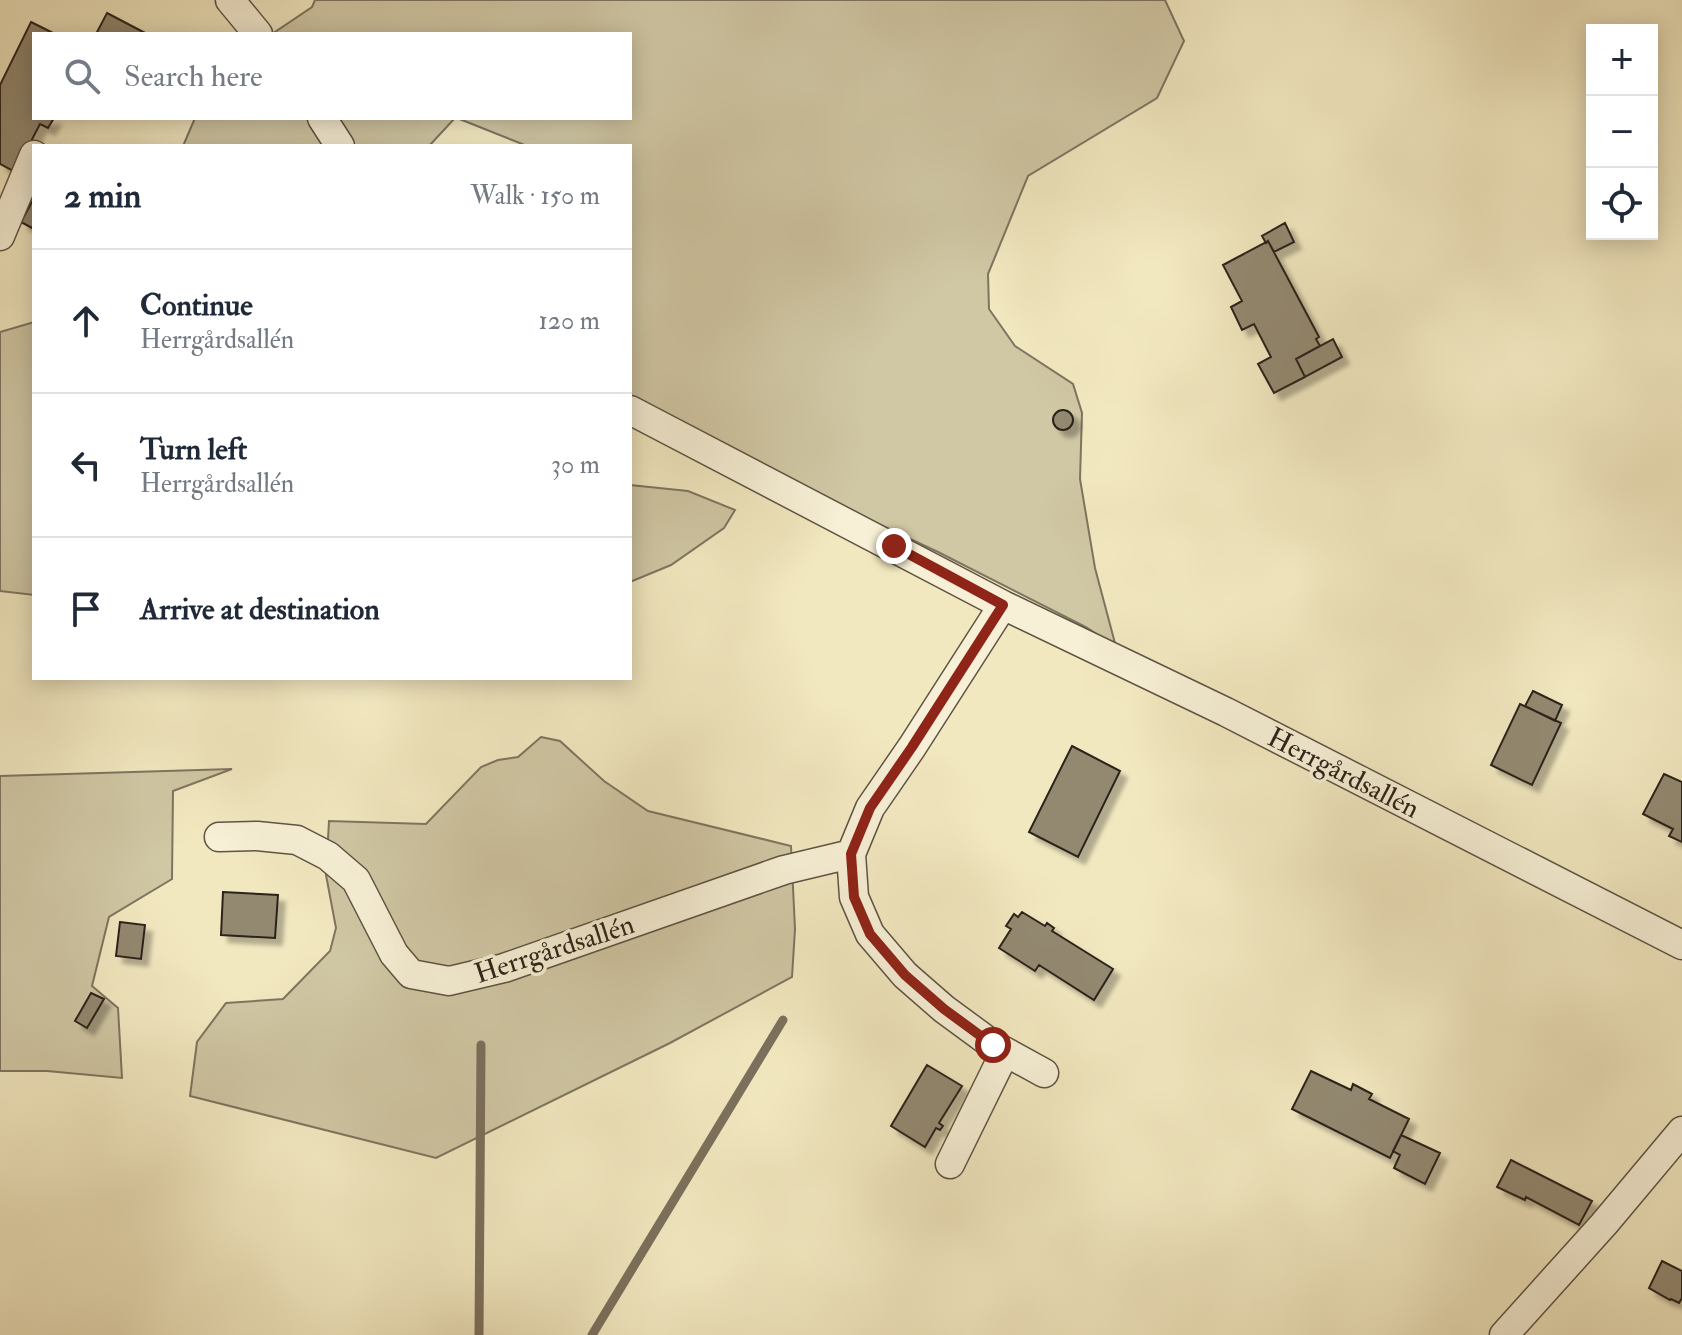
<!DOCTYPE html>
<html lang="en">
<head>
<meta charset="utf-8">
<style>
	:root { --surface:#fff; --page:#f2f2f3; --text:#1f2937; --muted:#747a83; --line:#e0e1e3 }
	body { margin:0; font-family:"IM FELL Double Pica",serif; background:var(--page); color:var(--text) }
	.controls { position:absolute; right:24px; top:24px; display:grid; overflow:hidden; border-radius:0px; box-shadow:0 4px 20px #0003 }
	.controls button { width:72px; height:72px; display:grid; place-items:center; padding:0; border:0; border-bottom:2px solid var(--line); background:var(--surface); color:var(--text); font:40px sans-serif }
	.stop { position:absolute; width:24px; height:24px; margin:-18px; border:6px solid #8f2418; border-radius:50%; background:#fff }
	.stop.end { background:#8f2418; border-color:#fff; box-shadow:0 2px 8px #0008 }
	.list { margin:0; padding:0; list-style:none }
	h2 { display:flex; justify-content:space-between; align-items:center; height:104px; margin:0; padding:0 32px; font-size:34px }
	h2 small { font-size:26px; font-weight:400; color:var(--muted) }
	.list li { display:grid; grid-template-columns:52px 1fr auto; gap:24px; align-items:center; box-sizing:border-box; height:144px; padding:0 32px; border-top:2px solid var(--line) }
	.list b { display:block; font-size:30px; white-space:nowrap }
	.list p { margin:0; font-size:26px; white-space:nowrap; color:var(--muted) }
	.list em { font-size:26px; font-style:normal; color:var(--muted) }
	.icon { flex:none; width:44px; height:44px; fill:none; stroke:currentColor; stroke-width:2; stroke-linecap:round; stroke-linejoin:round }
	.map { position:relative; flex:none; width:1682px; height:1335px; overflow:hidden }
	.search { position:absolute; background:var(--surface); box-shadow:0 4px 20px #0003; left:32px; top:32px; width:600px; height:88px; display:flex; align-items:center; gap:20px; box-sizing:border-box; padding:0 28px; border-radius:0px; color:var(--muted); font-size:30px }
	.panel { position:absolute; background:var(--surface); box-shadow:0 4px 20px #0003; left:32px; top:144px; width:600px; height:536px; border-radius:0px }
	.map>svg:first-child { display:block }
</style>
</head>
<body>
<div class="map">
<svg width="1682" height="1335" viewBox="0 0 1682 1335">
	<defs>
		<filter id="shadow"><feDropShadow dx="7" dy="7" stdDeviation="2" flood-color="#0004"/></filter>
	</defs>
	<rect width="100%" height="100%" fill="#f2e8c0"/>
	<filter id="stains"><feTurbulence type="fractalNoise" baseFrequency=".0025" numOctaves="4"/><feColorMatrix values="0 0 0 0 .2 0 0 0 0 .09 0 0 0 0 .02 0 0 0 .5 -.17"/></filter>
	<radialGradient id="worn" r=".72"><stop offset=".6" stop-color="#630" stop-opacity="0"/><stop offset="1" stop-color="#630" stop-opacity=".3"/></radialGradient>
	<!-- green -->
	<path fill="#d0c7a4" stroke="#7e7560" stroke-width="2" d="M 315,0 L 1165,0 L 1184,41 L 1157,98 L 1028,176 L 988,274 L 989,309 L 1015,346 L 1073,384 L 1082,413 L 1080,479 L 1095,568 L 1116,647 L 1086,627 L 938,552 L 755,466 L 630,397 L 630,146 L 527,146 L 457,118 L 630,118 L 630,34 L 272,34 L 312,7 Z
		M 195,118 L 455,118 L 429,146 L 183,146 Z
		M 34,322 L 34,595 L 0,591 L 0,332 Z
		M 630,485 L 688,491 L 735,510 L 724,528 L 671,565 L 630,582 Z
		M 541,737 L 560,741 L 604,781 L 648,811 L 791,846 L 795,929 L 792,977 L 670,1043 L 436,1158 L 190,1096 L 197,1042 L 226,1003 L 283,999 L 330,951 L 336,928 L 326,875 L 329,821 L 426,824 L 481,767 L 498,760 L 518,757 Z
		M 232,769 L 173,791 L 172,879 L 109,917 L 92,986 L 118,1008 L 122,1078 L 47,1071 L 0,1071 L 0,776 Z"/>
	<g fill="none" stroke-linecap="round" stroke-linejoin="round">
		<!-- stream -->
		<path stroke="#7b715c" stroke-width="9" d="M 479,1335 L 481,1045
			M 592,1335 L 783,1020"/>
	</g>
	<!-- building -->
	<path fill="#938971" stroke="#2c231b" stroke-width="2" filter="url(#shadow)" d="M 107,13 L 147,34 L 96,34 Z
		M 31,22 L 55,34 L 34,34 L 34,118 L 54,118 L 48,128 L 40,124 L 15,172 L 0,164 L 0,85 Z
		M 34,198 L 34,229 L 21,222 Z
		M 1285,223 L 1294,242 L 1274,252 L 1268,241 L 1266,243 L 1262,236 Z
		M 1268,241 L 1319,337 L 1316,339 L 1320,346 L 1296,359 L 1305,377 L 1274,393 L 1258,364 L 1271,357 L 1254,324 L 1242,330 L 1231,307 L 1242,301 L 1223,265 Z
		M 1333,339 L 1342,357 L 1305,377 L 1296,359 Z
		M1053 420a10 10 0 1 1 20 0a10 10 0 1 1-20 0Z
		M 1533,691 L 1562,705 L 1555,721 L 1525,706 Z
		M 1520,704 L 1561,723 L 1532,785 L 1491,765 Z
		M 1072,746 L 1120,771 L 1078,857 L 1029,832 Z
		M 1664,774 L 1682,782 L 1682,842 L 1669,836 L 1673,829 L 1643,814 Z
		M 223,892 L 278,895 L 275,938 L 221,935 Z
		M 1022,912 L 1045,926 L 1047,923 L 1054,928 L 1052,931 L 1113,969 L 1094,1000 L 1039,965 L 1035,971 L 999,948 L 1011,929 L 1006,926 L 1014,914 L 1018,917 Z
		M 120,922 L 145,925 L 141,959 L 116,956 Z
		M 91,993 L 104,999 L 87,1028 L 75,1021 Z
		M 927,1065 L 962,1086 L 939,1123 L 943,1126 L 940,1130 L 936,1128 L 925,1147 L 891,1126 Z
		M 1311,1071 L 1351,1090 L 1353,1084 L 1372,1094 L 1369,1099 L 1409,1119 L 1390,1158 L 1292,1109 Z
		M 1401,1135 L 1440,1153 L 1425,1184 L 1394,1168 L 1400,1155 L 1393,1151 Z
		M 1511,1160 L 1592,1201 L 1579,1225 L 1526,1197 L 1525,1200 L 1497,1187 Z
		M 1662,1261 L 1682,1271 L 1682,1298 L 1679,1303 L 1671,1299 L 1670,1300 L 1649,1288 Z"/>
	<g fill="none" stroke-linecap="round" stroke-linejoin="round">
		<!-- minor casing -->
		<g stroke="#5e5444" stroke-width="31">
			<path id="minor" d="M 230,0 L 258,34
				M 322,118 L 340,146
				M 0,236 L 34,155
				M 630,410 L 1003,605 L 1226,712 L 1682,945
				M 1003,605 L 912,747 L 870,808 L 851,854 L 854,897 L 870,934 L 905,975 L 944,1009 L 993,1045 L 1044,1073
				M 219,837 L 257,836 L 297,840 L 328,856 L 356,880 L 394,954 L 411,974 L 449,981 L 504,968 L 784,870 L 851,854
				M 950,1164 L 1005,1052
				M 1504,1335 L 1604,1224 L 1682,1131"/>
		</g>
		<!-- minor -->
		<use href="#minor" stroke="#f7f0d6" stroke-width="28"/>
	</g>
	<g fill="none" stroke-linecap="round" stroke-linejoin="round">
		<!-- route -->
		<path stroke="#8f2418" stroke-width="10" d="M 894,546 L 1003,605 L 912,747 L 870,808 L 851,854 L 854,897 L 870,934 L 905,975 L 944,1009 L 993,1045"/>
	</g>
	<g text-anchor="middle" stroke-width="7" stroke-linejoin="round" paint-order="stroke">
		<!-- street labels -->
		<g font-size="28" fill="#2c231b" stroke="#f7f0d6">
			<text transform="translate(1344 772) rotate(27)" y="10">Herrgårdsallén</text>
			<text transform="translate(554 948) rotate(-18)" y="10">Herrgårdsallén</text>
		</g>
	</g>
	<rect width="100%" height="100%" filter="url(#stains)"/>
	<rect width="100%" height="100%" fill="url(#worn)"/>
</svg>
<div class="controls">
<button>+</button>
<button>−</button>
<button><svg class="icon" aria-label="locate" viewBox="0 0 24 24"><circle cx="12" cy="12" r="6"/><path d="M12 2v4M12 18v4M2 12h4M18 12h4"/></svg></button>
</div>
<div class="stop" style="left:993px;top:1045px"></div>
<div class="stop end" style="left:894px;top:546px"></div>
<div class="search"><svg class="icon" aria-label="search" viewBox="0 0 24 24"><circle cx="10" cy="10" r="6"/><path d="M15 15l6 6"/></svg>Search here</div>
<section class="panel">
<h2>2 min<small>Walk · 150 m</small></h2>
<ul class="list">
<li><svg class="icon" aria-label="ahead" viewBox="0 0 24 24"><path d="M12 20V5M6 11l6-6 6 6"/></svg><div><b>Continue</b><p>Herrgårdsallén</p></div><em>120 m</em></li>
<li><svg class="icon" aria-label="left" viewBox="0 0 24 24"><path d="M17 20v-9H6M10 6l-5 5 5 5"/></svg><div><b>Turn left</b><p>Herrgårdsallén</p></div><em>30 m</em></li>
<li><svg class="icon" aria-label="arrive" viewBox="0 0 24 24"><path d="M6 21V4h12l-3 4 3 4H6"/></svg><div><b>Arrive at destination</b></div></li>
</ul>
</section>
</div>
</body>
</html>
